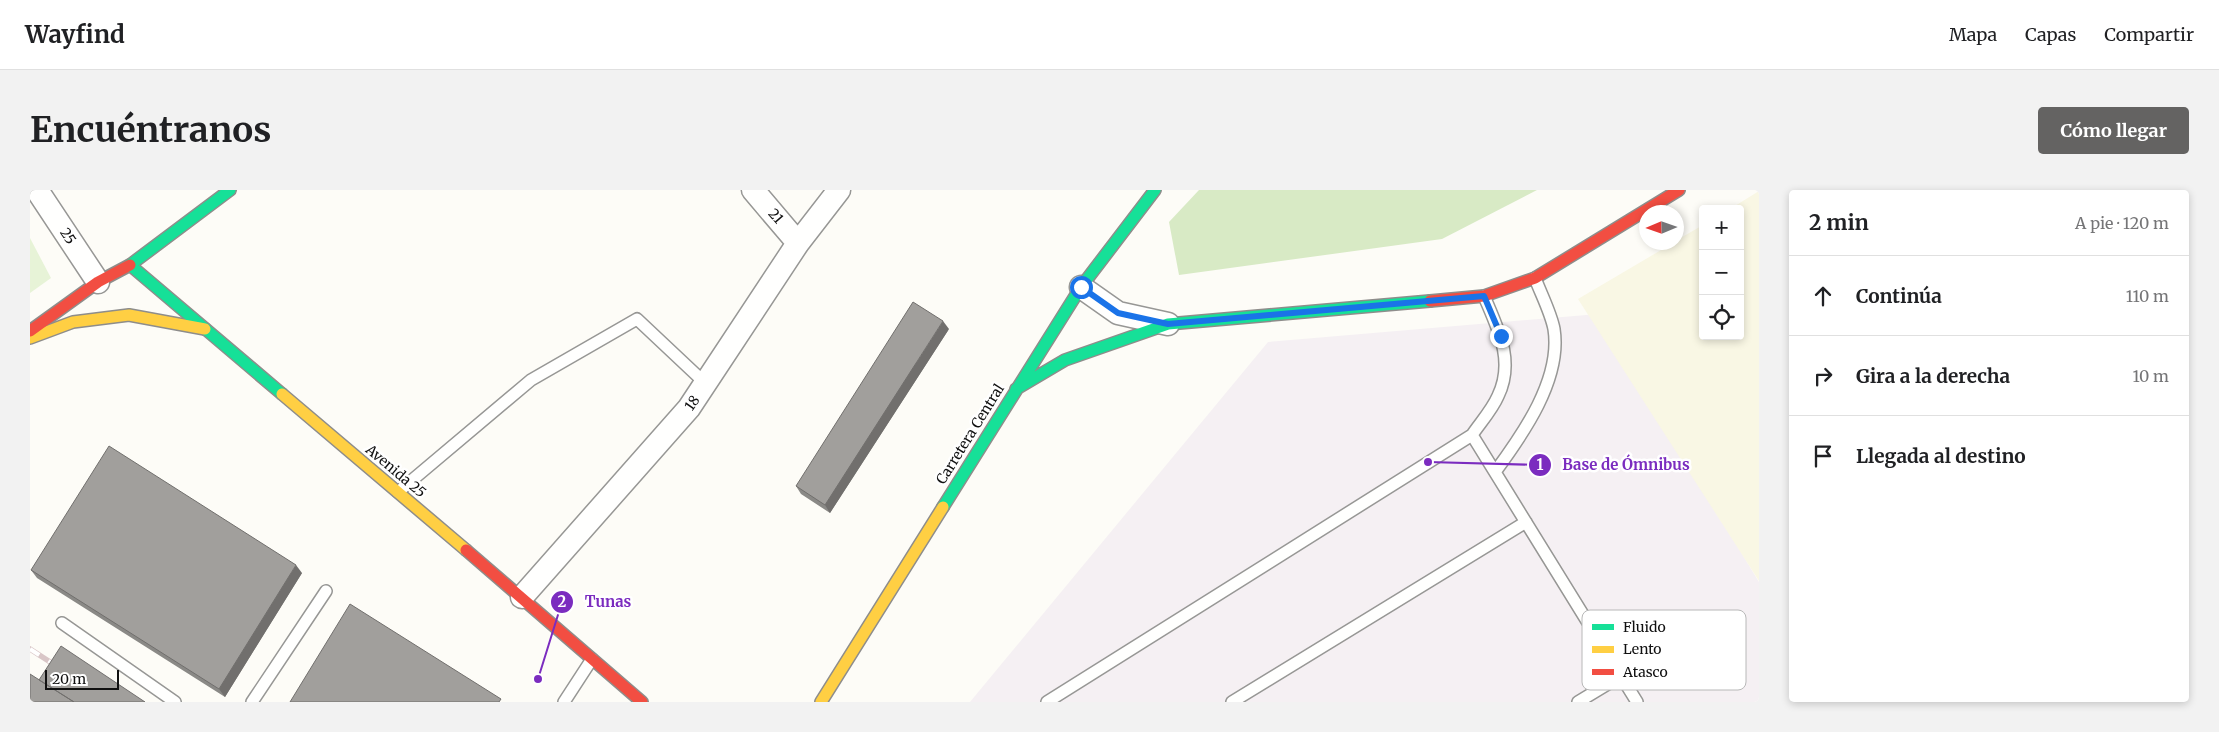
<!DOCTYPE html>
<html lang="es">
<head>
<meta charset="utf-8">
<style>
	:root { --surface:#fff; --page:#f2f2f2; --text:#202124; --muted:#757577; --line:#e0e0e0; --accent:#646362 }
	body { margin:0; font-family:Merriweather,serif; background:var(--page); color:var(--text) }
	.controls { position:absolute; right:15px; top:15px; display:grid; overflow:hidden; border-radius:5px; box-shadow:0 2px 8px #0003 }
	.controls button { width:45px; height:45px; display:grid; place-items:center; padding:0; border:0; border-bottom:1px solid var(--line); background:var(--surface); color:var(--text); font:25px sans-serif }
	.compass { position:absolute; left:1609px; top:15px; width:45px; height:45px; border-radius:50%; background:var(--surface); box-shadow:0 2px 8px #0003; rotate:268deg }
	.scale { position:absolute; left:15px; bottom:12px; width:74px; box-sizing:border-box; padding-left:5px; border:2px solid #111; border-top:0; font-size:14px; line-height:18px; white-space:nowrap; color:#111; -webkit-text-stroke:4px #fff; paint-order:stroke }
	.stop { position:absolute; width:15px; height:15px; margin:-11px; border:4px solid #1a73e8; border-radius:50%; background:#fff }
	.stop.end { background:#1a73e8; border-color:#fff; box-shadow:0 1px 5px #0008 }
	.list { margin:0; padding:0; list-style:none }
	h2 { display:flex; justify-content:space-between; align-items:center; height:65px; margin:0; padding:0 20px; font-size:21px }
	h2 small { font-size:16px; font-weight:400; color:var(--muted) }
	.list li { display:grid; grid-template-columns:32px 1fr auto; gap:15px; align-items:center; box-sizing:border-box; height:80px; padding:0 20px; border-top:1px solid var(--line) }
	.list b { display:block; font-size:19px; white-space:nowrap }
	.list em { font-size:16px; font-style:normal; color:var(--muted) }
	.icon { flex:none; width:28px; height:28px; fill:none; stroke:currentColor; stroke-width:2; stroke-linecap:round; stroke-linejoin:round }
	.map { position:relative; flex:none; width:1729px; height:512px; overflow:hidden; border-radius:5px }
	header { display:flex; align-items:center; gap:30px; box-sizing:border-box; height:70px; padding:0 25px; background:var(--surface); border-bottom:1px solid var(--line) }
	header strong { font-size:24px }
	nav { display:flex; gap:28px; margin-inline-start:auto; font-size:18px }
	.intro { display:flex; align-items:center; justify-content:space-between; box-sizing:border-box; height:120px; padding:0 30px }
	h1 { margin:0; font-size:35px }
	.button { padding:12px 22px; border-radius:5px; background:var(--accent); color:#fff; font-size:18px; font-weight:700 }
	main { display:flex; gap:30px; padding:0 30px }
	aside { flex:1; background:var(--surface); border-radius:5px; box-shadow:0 2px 8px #0003 }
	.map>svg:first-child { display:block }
</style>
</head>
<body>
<header>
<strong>Wayfind</strong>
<nav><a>Mapa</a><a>Capas</a><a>Compartir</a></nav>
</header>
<div class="intro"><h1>Encuéntranos</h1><a class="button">Cómo llegar</a></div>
<main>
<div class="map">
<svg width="1729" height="512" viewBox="0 0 1729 512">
	<rect width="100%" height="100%" fill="#fdfcf7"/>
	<!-- industrial -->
	<path fill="#f5f0f3" d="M 1568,124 L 1729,392 L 1729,512 L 940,512 L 1238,152 Z"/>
	<!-- farmland -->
	<path fill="#f9f7e4" d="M 1729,1 L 1729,391 L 1548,109 L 1643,53 L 1646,52 L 1647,50 L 1673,35 L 1673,146 L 1710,146 L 1710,19 L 1700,19 Z"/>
	<!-- green -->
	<path fill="#e7f3d7" d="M 0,48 L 21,88 L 0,103 Z"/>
	<!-- forest -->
	<path fill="#d8eac5" d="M 1169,0 L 1507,0 L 1412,49 L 1149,85 L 1139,32 Z"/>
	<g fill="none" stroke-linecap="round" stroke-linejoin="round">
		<!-- lane casing -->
		<g stroke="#979795" stroke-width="14">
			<path id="lane" d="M 1442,245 L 1607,512
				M 1465,282 C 1493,244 1532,189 1524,139 C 1521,123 1511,104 1505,88
				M 368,302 L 501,190 L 607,129 L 675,193
				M 32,433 L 145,512
				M 222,512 L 296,401
				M 534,512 L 562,469
				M 1017,512 L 1442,245 C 1450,233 1462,220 1468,206 C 1485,171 1468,139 1454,106
				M 1202,512 L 1496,332
				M 1548,512 L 1591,486"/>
		</g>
		<!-- street casing -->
		<g stroke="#979795" stroke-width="25">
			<path id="street" d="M 7,0 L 68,92
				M 723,0 L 768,53
				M 1051,97 L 1088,123 L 1138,134
				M 492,407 L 659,218 L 768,53 L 809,0"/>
		</g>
		<!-- fast casing -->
		<g stroke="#8e8d8b" stroke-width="14">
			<path id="fast" d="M 200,0 L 100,75 L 252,204
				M 986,199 L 1035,170 L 1138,134 L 1400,111
				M 913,317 L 1051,97 L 1125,0"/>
		</g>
		<!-- slow casing -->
		<g stroke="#8e8d8b" stroke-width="14">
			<path id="slow" d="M 0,148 L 43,132 L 99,125 L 175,139
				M 252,204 L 436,360
				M 791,512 L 913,317"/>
		</g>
		<!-- jam casing -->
		<g stroke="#8e8d8b" stroke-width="14">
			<path id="jam" d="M 1400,111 L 1454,106 L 1505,88 L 1649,0
				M 0,141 L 68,92 L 100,75
				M 436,360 L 612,512"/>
		</g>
		<!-- lane -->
		<use href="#lane" stroke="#fffffe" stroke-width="11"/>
		<!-- street -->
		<use href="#street" stroke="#fffffe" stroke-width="22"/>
		<!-- fast -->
		<use href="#fast" stroke="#16e098" stroke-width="11"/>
		<!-- slow -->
		<use href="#slow" stroke="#ffcf43" stroke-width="11"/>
		<!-- jam -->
		<use href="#jam" stroke="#f24e42" stroke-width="11"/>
		<!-- rail casing -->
		<g stroke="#d9c6c7" stroke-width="5.5">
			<path id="rail" d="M 0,459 L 31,479"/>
		</g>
		<!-- rail -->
		<use href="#rail" stroke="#fff" stroke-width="4" stroke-dasharray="11" stroke-linecap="butt"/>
	</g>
	<!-- wall -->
	<path fill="#8a8986" d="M 919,139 L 800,323 L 771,304 L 766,296 Z
		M 1,380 L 272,383 L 195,507 L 7,388 Z"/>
	<!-- shaded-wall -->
	<path fill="#716f6d" d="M 913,131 L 919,139 L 800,323 L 795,315 Z
		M 266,375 L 272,383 L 195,507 L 189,499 Z"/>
	<!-- building -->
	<path fill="#a19f9c" stroke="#716f6d" d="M 883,112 L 913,131 L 795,315 L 766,296 Z
		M 79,256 L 266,375 L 189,499 L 1,380 Z
		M 320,414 L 471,509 L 469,512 L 260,512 Z
		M 31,456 L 115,512 L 44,512 L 9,490 Z
		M 0,484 L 44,512 L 0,512 Z"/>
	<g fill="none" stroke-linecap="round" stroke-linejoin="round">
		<!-- route -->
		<path stroke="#1a73e8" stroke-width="6" d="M 1051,97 L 1088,123 L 1138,134 L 1454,106 L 1471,146"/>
	</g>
	<g text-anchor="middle" stroke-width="5" stroke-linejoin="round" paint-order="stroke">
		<!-- street labels -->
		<g font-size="14" fill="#111" stroke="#fff">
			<text transform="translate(746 26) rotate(49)" y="5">21</text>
			<text transform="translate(38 46) rotate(56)" y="5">25</text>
			<text transform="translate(662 213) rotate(-55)" y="5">18</text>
			<text transform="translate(940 244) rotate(-58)" y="5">Carretera Central</text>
			<text transform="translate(366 281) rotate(40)" y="5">Avenida 25</text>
		</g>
	</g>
	<!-- legend -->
	<rect x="1552" y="420" width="164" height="80" rx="8" fill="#fff" stroke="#b8b8b8" stroke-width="1"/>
	<rect x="1562" y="434" width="22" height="6" fill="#16e098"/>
	<rect x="1562" y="456" width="22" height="7" fill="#ffcf43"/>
	<rect x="1562" y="479" width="22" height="6" fill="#f24e42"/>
	<g font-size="14" fill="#111">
		<text x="1593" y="442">Fluido</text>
		<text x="1593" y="464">Lento</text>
		<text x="1593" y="487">Atasco</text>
	</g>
	<!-- callouts -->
	<path fill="none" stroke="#7b2cbf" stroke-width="2" d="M1398 272L1510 275M508 489L532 412"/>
	<g fill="#7b2cbf" stroke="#fff" stroke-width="2">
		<circle cx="1398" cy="272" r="5"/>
		<circle cx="508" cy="489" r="5"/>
		<circle cx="1510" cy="275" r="12"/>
		<circle cx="532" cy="412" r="12"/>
	</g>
	<g font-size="15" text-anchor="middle" font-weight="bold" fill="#fff">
		<text x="1510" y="280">1</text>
		<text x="532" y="417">2</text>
	</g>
	<g font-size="15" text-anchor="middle" font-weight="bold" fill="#7b2cbf" stroke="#fff" stroke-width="5" stroke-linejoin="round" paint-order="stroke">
		<text x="1596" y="280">Base de Ómnibus</text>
		<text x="578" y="417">Tunas</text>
	</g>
</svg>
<div class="controls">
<button>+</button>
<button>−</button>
<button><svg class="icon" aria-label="locate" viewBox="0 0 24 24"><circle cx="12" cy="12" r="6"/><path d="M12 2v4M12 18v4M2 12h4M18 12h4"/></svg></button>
</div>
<svg class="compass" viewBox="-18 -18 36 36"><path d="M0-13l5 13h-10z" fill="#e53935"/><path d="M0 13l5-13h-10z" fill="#757577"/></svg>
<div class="scale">20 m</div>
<div class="stop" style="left:1051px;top:97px"></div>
<div class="stop end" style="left:1471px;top:146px"></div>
</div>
<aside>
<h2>2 min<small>A pie · 120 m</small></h2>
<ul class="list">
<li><svg class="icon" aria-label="ahead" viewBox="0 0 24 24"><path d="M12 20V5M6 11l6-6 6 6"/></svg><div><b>Continúa</b></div><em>110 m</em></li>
<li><svg class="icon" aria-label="right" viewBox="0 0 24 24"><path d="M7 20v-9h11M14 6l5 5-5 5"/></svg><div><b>Gira a la derecha</b></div><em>10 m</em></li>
<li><svg class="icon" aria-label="arrive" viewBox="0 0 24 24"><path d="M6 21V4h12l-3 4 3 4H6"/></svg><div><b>Llegada al destino</b></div></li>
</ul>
</aside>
</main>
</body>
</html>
